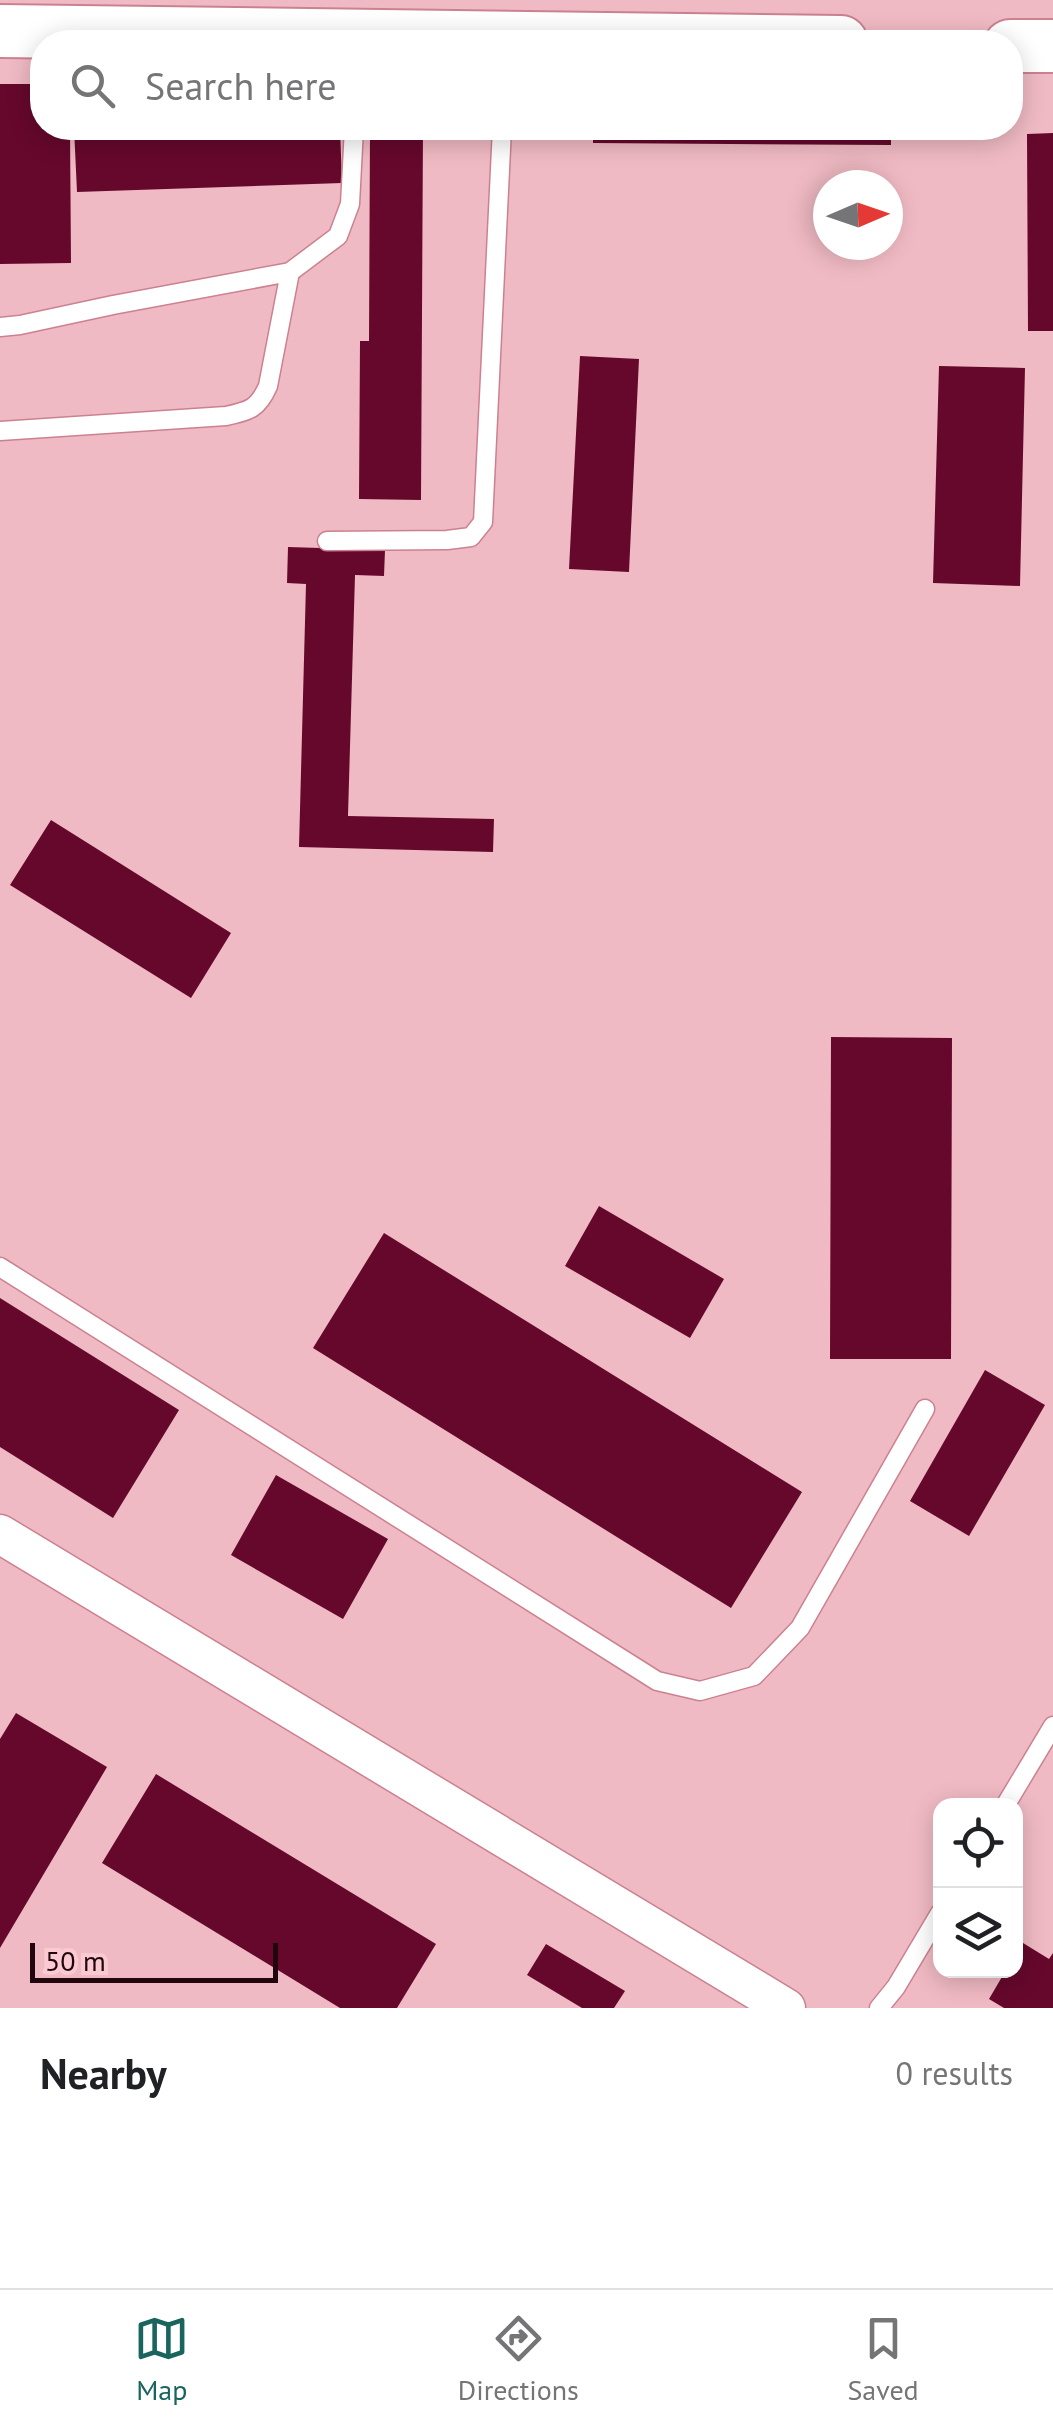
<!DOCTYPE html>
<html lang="en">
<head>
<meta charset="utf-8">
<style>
	:root { --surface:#fff; --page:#f2f2f2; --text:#202124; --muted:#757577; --line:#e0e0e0; --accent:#19655e }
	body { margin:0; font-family:"PT Sans",sans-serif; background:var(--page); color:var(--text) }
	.controls { position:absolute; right:30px; bottom:30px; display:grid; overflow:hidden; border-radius:20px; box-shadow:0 5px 25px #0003 }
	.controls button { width:90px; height:90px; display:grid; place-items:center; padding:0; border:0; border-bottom:2px solid var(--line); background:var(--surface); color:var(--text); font:50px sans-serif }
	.compass { position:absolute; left:813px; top:170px; width:90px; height:90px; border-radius:50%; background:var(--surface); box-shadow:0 5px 25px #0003; rotate:88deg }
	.scale { position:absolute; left:30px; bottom:25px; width:248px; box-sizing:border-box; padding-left:10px; border:5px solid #21060d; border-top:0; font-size:28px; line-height:35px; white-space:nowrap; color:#21060d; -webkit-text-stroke:8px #fac9d1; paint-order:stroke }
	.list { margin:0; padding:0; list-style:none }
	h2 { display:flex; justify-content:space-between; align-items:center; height:130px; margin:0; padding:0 40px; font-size:42px }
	h2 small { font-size:32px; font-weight:400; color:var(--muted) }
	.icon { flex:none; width:55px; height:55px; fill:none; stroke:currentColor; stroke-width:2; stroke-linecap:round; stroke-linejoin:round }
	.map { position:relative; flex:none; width:1053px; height:2008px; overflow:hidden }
	.search { position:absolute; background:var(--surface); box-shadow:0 5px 25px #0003; left:30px; right:30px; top:30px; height:110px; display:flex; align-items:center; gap:25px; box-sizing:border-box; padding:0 35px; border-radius:40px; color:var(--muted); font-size:38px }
	.sheet { height:280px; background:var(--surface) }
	nav { display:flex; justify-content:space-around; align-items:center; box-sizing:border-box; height:140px; border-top:2px solid var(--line); background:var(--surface); font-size:28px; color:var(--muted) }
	nav a { display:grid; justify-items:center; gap:5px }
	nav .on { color:var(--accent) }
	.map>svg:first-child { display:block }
</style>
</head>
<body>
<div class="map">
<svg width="1053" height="2008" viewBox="0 0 1053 2008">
	<rect width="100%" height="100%" fill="#fac9d1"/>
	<!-- built -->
	<path fill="#f0bac4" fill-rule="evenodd" d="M 0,0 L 1053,0 L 1053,2008 L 0,2008 ZM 42,42 L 1010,42 L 1010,128 L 42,128 ZM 828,185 L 888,185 L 888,245 L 828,245 ZM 940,1806 L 1016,1806 L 1016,1970 L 940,1970 Z"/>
	<!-- building -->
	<path fill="#66082c" d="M 0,84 L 42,84 L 42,128 L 70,128 L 71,263 L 0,264 Z
		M 74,128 L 340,128 L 342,183 L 77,192 Z
		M 370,128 L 423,128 L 421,500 L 359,499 L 360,341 L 369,341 Z
		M 593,128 L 891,128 L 891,145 L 593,143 Z
		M 1053,133 L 1053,331 L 1028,331 L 1027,134 Z
		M 580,356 L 639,359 L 629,572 L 569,569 Z
		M 939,366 L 1025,368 L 1020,586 L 933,583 Z
		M 288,547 L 385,550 L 384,576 L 355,575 L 348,816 L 494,819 L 493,852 L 299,847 L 306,584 L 287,583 Z
		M 51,820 L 231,933 L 191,998 L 10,885 Z
		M 831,1037 L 952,1038 L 951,1359 L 830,1359 Z
		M 599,1206 L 724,1279 L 690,1338 L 565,1266 Z
		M 384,1233 L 802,1492 L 731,1608 L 313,1348 Z
		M 0,1298 L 179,1410 L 113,1518 L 0,1447 Z
		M 985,1370 L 1045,1405 L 969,1536 L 910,1501 Z
		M 276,1475 L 388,1539 L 343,1619 L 231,1555 Z
		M 16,1713 L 107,1767 L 0,1948 L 0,1739 Z
		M 156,1774 L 436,1944 L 397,2008 L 340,2008 L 102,1863 Z
		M 1023,1943 L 1049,1959 L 1053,1953 L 1053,2008 L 1004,2008 L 989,1999 L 1006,1970 L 1016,1970 L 1016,1955 Z
		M 546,1944 L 625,1991 L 614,2008 L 582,2008 L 527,1975 Z"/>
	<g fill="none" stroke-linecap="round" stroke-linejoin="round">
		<!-- lane casing -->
		<g stroke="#cc8190" stroke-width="21">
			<path id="lane" d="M 0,327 L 20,325 L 113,305 L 290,272 L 338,236 L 350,204 L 354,128
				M 0,431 L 226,416 C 249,411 258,409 268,386 L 290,272
				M 327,541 L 447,540 L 471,537 L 483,522 L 502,128
				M 0,1267 L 657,1681 L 700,1691 L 754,1676 L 800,1628 L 925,1409
				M 1005,1806 L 1053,1726
				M 879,2008 L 896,1987 L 940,1913"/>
		</g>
		<!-- street casing -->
		<g stroke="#cc8190" stroke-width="41">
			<path id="street" d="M 0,1534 L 786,2008"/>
		</g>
		<!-- secondary casing -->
		<g stroke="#cc8190" stroke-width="56">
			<path id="secondary" d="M 0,31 L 841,42
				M 1010,46 L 1053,46"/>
		</g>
		<!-- lane -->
		<use href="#lane" stroke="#fff" stroke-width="18"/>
		<!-- street -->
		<use href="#street" stroke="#fff" stroke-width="38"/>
		<!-- secondary -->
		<use href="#secondary" stroke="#fff" stroke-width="52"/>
	</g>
</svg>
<div class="controls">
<button><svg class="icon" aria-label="locate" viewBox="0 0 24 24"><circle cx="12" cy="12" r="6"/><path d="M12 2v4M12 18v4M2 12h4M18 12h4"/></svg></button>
<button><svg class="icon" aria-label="layers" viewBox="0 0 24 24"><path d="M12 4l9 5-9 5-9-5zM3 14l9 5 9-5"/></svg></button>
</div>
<svg class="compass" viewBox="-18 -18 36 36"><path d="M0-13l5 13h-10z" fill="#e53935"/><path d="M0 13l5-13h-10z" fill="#757577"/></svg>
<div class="scale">50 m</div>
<div class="search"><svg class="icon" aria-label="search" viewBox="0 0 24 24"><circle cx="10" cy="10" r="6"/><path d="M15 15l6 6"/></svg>Search here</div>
</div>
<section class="sheet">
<h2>Nearby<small>0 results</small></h2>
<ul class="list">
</ul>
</section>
<nav>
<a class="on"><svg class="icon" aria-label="map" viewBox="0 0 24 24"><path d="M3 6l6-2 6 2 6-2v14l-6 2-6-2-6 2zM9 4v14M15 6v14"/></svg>Map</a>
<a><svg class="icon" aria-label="directions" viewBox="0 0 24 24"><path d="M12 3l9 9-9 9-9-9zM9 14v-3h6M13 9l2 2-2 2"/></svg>Directions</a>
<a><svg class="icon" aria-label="saved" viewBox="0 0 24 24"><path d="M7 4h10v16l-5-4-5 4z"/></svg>Saved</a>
</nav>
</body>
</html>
